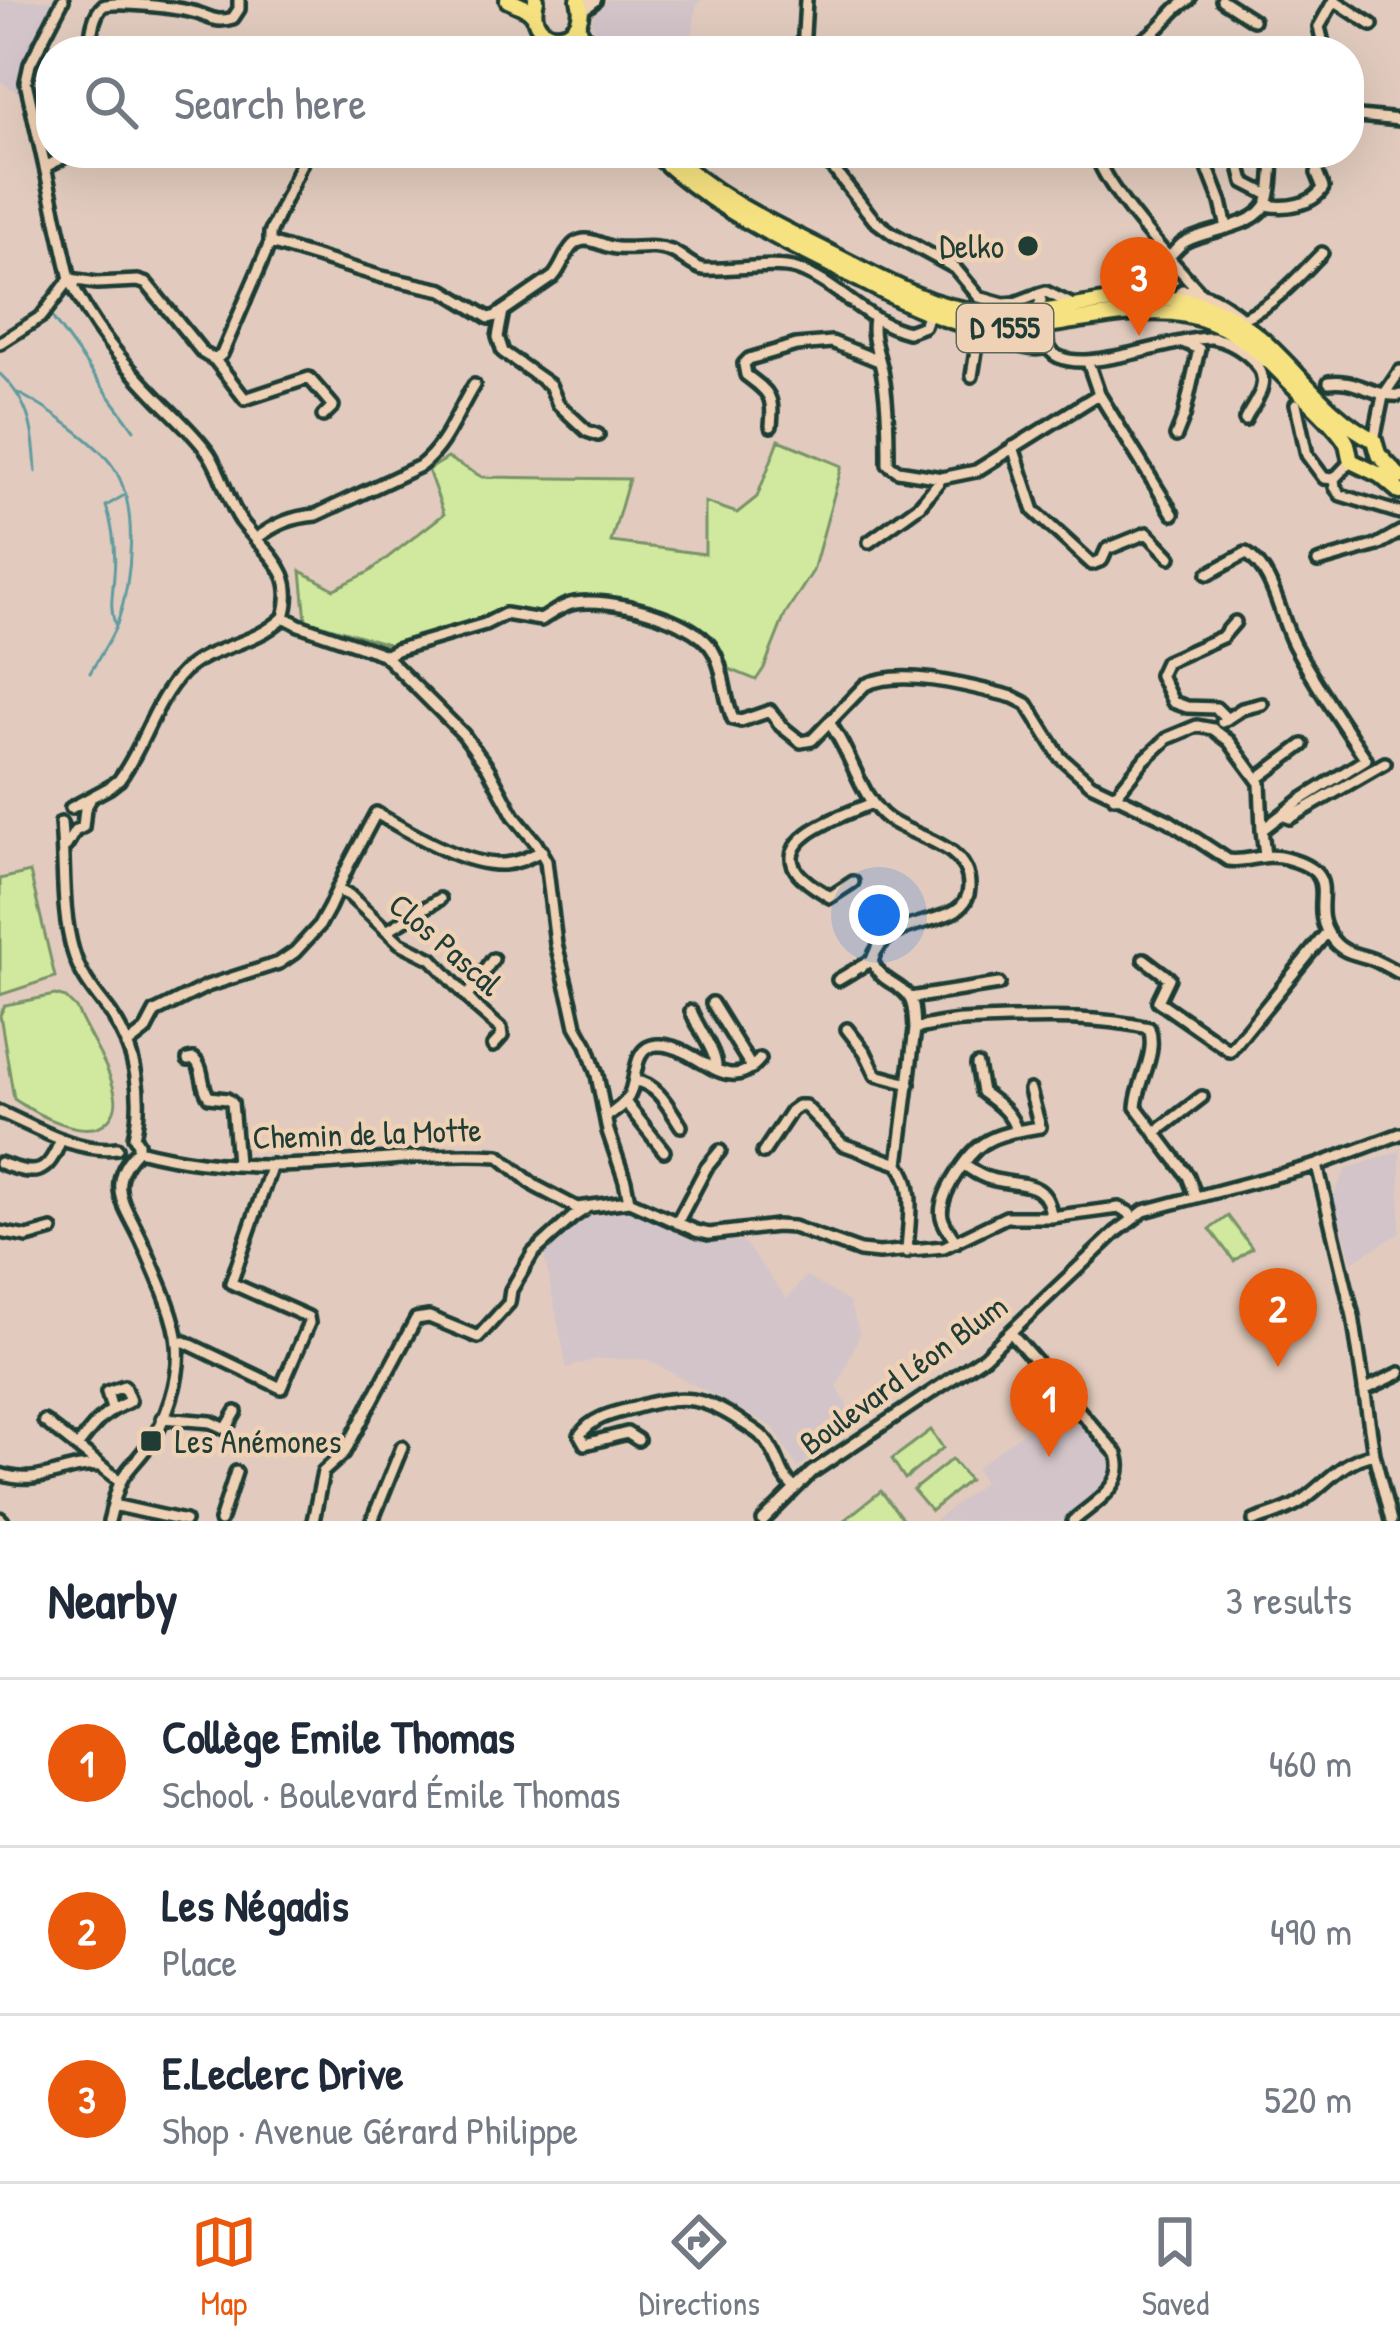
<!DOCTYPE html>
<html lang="en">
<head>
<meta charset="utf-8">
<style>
	:root { --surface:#fff; --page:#f2f2f3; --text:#1f2937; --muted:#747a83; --line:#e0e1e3; --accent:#ea580c }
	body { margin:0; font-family:"Patrick Hand",sans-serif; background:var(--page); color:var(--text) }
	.you { position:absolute; left:879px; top:915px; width:42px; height:42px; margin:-30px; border:9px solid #fff; border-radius:50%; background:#1a73e8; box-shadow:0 0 0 18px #1a73e833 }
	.badge { display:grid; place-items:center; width:78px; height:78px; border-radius:50%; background:var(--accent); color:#fff; font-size:39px; font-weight:700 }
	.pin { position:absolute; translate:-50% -99px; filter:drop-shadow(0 3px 6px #0008) }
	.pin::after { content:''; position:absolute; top:63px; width:42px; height:36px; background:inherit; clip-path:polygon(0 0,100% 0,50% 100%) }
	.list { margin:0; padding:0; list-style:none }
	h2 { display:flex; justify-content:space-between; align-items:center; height:156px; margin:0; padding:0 48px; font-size:51px }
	h2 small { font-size:39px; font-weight:400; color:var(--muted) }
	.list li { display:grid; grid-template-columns:78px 1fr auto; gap:36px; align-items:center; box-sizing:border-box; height:168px; padding:0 48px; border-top:3px solid var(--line) }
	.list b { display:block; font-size:45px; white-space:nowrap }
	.list p { margin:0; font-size:39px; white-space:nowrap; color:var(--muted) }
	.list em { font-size:39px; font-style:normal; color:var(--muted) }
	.icon { flex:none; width:66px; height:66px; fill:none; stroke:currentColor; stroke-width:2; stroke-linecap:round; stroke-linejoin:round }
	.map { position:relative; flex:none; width:1400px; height:1521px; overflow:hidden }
	.search { position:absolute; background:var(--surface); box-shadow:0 12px 48px #0002; left:36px; right:36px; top:36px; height:132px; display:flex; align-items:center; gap:30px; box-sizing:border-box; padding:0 42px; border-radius:48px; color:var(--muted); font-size:45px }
	.sheet { height:660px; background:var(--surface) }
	nav { display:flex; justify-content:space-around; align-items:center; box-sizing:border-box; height:168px; border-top:3px solid var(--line); background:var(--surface); font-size:33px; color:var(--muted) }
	nav a { display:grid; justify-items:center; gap:6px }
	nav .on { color:var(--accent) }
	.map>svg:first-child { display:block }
</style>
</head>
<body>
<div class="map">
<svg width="1400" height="1521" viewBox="0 0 1400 1521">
	<rect width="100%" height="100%" fill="#e2cbbe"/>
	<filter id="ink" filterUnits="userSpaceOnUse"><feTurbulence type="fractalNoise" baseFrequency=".00833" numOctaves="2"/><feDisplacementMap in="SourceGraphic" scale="24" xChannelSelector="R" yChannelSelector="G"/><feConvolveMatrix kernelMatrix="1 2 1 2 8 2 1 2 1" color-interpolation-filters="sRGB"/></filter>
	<g filter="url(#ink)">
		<!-- built -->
		<path fill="#d2c4c9" d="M 0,0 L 60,0 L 40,31 L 17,92 L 0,81 Z
			M 607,0 L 701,0 L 696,6 L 691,51 L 604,51 L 598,43 L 591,20 Z
			M 1400,1151 L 1400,1233 L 1352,1262 L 1333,1196 L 1346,1169 Z
			M 631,1208 L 702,1242 L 743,1241 L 787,1299 L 806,1276 L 849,1302 L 860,1334 L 837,1387 L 856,1422 L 798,1468 L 773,1427 L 646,1359 L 596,1359 L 567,1368 L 544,1254 L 580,1219 Z
			M 1062,1403 L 1117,1467 L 1116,1476 L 1063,1521 L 935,1521 L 984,1482 L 976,1468 Z"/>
		<!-- green -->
		<path fill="#d1e99e" stroke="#789369" stroke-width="3" d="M 779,440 L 842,466 L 813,571 L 785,615 L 764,668 L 756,680 L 722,666 L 709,640 L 655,611 L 597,597 L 563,599 L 540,614 L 505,608 L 483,619 L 391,645 L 306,620 L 301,571 L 334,589 L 369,572 L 444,514 L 428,470 L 448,458 L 482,477 L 629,479 L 611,542 L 705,554 L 705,502 L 737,513 L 757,497 Z
			M 30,872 L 55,977 L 0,995 L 0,879 Z
			M 55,995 L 66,998 L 76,1008 C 88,1036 109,1065 115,1094 C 117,1103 115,1113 108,1120 C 88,1143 34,1113 14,1099 L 0,1015 L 5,1005 Z
			M 1228,1216 L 1252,1248 L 1234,1261 L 1210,1229 Z
			M 931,1430 L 943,1448 L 905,1479 L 892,1459 Z
			M 952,1459 L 969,1480 L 931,1511 L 913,1490 Z
			M 881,1491 L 904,1521 L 843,1521 Z"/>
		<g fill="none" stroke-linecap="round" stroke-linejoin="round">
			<!-- stream -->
			<path stroke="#5f9b9f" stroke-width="3" d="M 49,313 L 134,430
				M 0,374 C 31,403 34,433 36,472
				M 18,393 C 45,407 97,442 114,468 C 139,507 132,581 117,624 C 110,641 99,657 90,673
				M 115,624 C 109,607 113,593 114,575 C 116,553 113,527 106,506 L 123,496"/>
			<!-- minor casing -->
			<g stroke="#1f3d34" stroke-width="18">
				<path id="minor" d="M 63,0 L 30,64 L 26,82 L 70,279 C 90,325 124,364 158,399 C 175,416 195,434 209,454 C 223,475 227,501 241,521 C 266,555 298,569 284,617
					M 1222,0 L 1253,20
					M 89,51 C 91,38 92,15 103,6 C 116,0 179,8 197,13 C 212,18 217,23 233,18 L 239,9 L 239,0
					M 803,51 L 806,0
					M 1130,51 C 1138,42 1147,38 1156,30 C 1169,19 1174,7 1189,0
					M 1325,51 L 1319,27 L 1334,0 L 1372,25
					M 1349,115 L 1400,120
					M 821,153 L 874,220 L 893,234 L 955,268 L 979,297 L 1004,304 L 1015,303 L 1039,294
					M 1096,153 C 1102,186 1175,265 1200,292
					M 1202,153 L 1221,202 L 1227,228
					M 47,166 L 72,153
					M 1240,166 L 1244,182 L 1269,195
					M 1267,205 C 1285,209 1313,205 1323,188 L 1317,173
					M 270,243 L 270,233 L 306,153
					M 1169,257 C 1173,253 1178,247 1183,243 C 1205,229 1258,228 1268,201 C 1273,187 1272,168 1273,153
					M 70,279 L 97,283 L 138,281 L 147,284 L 203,353 L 215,360 L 222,354 L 270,243 L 382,277 L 443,290 L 489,318 L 496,316 L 553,277 C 563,267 567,244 580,241 C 592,237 604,247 616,248 C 635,250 652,244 671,251 C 682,255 692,267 703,269 C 727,271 774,262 796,269 C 837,282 865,322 908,332 L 924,326 L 929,312
					M 1176,299 L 1182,290 C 1207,292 1222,301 1241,317
					M 503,311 L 498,337 L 503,352 L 550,385 L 558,404 L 587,431 L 598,435
					M 1036,312 L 1041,301 L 1039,294 L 1046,292 L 1073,305
					M 1242,318 C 1274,306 1299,276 1322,253
					M 874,319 C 870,339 880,356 883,376 C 888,404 888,435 888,464 L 898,471 L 942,478
					M 1046,327 C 1046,328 1047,344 1048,346 C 1064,385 1179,335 1212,338 C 1224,340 1236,346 1246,354 C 1256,362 1265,372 1262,386 C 1260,398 1250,409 1245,420
					M 0,343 L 42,316 L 70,279
					M 215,360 L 245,399 L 309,378 L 333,406 L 323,416
					M 1088,362 L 1099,394 L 1173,514
					M 972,376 L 977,344 L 981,338 C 1004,337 1026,354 1048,347
					M 1329,382 C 1357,378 1372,397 1400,395
					M 1296,404 L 1307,455 L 1324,478 L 1334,479
					M 771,426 C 774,396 770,393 746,375 L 744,364 L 749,359 L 796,345 L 832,342 L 879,361
					M 1176,436 L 1184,416 L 1199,349 L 1185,343
					M 1374,440 L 1383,396 L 1400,371
					M 1013,447 L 1034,511 L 1092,564 L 1102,560 L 1107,549 L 1147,533 L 1170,557
					M 1351,461 L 1334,479 L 1335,487 L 1341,495 L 1400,513
					M 256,539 C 275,524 292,517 316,515 L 420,466 C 447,445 456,413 474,385
					M 869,542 L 920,505 L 942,478 L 976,471 L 1099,394
					M 1318,562 L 1377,545 L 1400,532
					M 1208,574 L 1246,553 C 1275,572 1279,616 1294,645 C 1315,684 1341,722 1366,759 L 1301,800 L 1262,830 L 1265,856
					M 284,617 L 299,625 L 383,654 L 463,734 L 488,768 L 514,816 L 536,843 L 546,861 L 556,944 L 571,1003 L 576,1026 L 587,1045 L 597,1075 L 608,1131 L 625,1181 L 629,1201
					M 385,656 L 396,650 L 485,624 L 505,614 L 541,620 C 552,613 563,605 575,603 C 609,597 688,617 710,646 C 725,666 723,696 733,719 L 741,721 L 770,711 L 781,726 L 801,742 L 812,740 L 865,685 C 903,667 973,687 1013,697 L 1027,704 L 1060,757 L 1091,784 L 1169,821 L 1228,860 C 1247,863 1265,852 1285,858 C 1350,875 1304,903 1332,939 C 1344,955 1357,953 1374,960 C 1383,964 1391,969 1400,973
					M 1227,719 L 1216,708 L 1187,707 L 1173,702 L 1160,675 L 1166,662 L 1222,637 L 1235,622
					M 1222,722 L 1242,709 L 1262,704
					M 830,724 C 851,751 861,800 888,819 C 914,838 970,844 969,887 C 968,932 889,909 872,960 C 881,984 898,981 909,997 C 915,1005 914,1019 915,1029 L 898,1164 C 917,1185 908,1225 907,1252
					M 1257,779 L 1303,745
					M 1114,797 L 1143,761 L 1168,738 L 1197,726 L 1213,729 L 1229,741 L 1260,783 L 1262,830
					M 71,808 L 110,787 L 119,780 C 144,747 154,701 183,672 C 211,645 253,647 284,617
					M 1282,815 L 1290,818 L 1385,763
					M 61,823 C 65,865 61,910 73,951 C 80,976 96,994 111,1014 C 136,1050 144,1097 134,1137 L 138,1143 L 138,1150 C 101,1186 129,1209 145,1248 C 156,1274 176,1316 178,1344 C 181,1377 167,1422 146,1448 C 139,1458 130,1466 123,1477 C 115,1490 113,1507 109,1521
					M 66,846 L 75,831 L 83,827 L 85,809 L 90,800
					M 853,882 L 830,897 C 819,890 806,883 798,873 C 770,837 848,814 872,803
					M 337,890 L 349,895 L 400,943 L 432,959 L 477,1008 L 501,1029 L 502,1036 L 493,1046
					M 388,930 L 440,899
					M 1144,959 L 1169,978 L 1158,1001 L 1230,1051 L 1327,932
					M 838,980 L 872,960
					M 467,997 L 493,959
					M 910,998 L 999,984
					M 712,1003 L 752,1068
					M 691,1011 C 698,1029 717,1052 716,1069
					M 847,1029 L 865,1052 L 876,1075 L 909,1084
					M 915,1029 C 951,1020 972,1020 1008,1019 C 1055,1018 1102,1017 1149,1028 C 1158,1054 1138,1080 1136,1107 L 1188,1176 L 1196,1197
					M 127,1045 L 145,1031 L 155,1012 L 207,986 L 279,963 L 295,952 L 319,926 L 329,908 L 348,866 L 376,813 C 411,833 464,866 504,864 C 518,863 529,857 542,851
					M 188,1060 L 194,1059 C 205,1069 200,1085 209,1097 L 227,1099 L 232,1103 L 237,1163
					M 977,1065 L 982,1092 C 997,1103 1012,1113 1016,1131
					M 635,1081 C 658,1084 669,1108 681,1126
					M 625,1102 L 664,1151
					M 0,1112 C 37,1128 76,1153 117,1148
					M 606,1117 C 613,1112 622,1107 627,1099 C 639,1083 630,1047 657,1045 C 695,1042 726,1101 760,1059
					M 1155,1133 L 1202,1097
					M 138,1150 C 191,1164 250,1168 304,1165 C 369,1162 434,1152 499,1156 L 535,1186 L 577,1208 L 629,1201 L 696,1231 L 709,1234 L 776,1226 L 793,1227 L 860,1251 L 879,1253 L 944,1247 L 1006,1217 L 1051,1217 L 1119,1208 L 1128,1212 L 1133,1218
					M 763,1153 L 791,1111 L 798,1106 L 805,1106 L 842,1144 L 898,1164
					M 0,1163 C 35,1176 47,1177 61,1139
					M 964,1165 C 973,1171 981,1177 991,1179 C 1020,1187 1048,1178 1051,1217
					M 1317,1165 L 1353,1316 L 1374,1454 L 1391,1521
					M 677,1223 L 706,1168 L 720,1151
					M 0,1232 L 27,1237 L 52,1230
					M 956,1242 C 951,1234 944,1226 942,1217 C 937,1197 967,1154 984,1143 C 999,1133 1022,1130 1040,1127 L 1030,1090
					M 1011,1333 L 1117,1454 C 1128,1485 1095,1502 1073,1521
					M 178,1342 L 185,1342 L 281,1388 L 309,1323 L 308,1317 L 231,1283 L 272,1165
					M 1364,1390 L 1400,1373
					M 162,1418 L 211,1422 L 226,1429 L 236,1412
					M 44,1421 L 120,1481
					M 638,1440 L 627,1433 L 585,1444 L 580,1435 C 593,1416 616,1413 637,1407 C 682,1393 705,1397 743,1423 C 754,1430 765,1436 771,1448 C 782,1465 778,1471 794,1488
					M 77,1447 C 95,1424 102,1413 130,1401 L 124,1386 L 107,1392 L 112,1409
					M 0,1474 C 42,1488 63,1463 101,1466
					M 113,1505 L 185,1521
					M 0,1518 L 3,1521
					M 220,1521 L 236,1472
					M 313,1521 L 323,1472 L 344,1453 L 416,1319 L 429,1317 L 478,1337 L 509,1303 L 511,1290 L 533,1253 L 573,1217 L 585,1209
					M 372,1521 L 402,1447
					M 763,1521 L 812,1472 L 984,1357 L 1115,1233 L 1144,1211 L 1317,1165 L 1400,1134
					M 1254,1521 C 1270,1515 1286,1511 1300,1502 C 1326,1484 1342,1460 1374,1454"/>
			</g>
			<!-- secondary casing -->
			<g stroke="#1f3d34" stroke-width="21">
				<path id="secondary" d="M 582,9 L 594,0"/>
			</g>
			<!-- primary casing -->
			<g stroke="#1f3d34" stroke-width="22">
				<path id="primary" d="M 508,0 L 528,9 L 533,14
					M 536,0 C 523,48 592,46 579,0
					M 577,26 L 591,51
					M 559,35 L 572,51
					M 655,153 C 711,207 780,239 849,274 C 887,293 926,315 967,325 C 1000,332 1034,327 1067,322 C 1166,307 1211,299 1285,377 C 1299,392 1340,427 1347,444 C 1349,450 1349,456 1351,461 L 1380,475 L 1400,492
					M 669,153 C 714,198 775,225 832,254 C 864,270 897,289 931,301 C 957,310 985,314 1012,314 C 1078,312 1148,283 1212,308 C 1280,335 1311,409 1374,440 L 1378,454 L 1400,477"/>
			</g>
			<!-- minor -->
			<use href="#minor" stroke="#efd1b5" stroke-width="9"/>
			<!-- secondary -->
			<use href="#secondary" stroke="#efd1b5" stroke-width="12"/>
			<!-- primary -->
			<use href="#primary" stroke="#f7e281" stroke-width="14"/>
		</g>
	</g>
	<!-- markers -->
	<g fill="#1f3d34" stroke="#efd1b5" stroke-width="4.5">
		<circle cx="1028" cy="246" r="12"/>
		<rect x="139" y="1429" width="24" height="24" rx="6"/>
	</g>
	<g text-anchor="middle" stroke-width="9" stroke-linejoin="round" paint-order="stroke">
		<!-- shield labels -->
		<rect fill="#efd1b5" stroke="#5d695b" stroke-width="3" x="957" y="304" width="96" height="48" rx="9"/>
		<g font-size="30" font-weight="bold" fill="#1f3d34">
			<text x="1005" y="338">D 1555</text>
		</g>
		<!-- poi labels -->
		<g font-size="33" fill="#1f3d34" stroke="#efd1b5" text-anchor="end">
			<text x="1004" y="258">Delko</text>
			<text x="175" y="1453" text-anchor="start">Les Anémones</text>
		</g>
		<!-- street labels -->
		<g font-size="33" fill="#1f3d34" stroke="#efd1b5">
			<text transform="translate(446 944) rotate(41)" y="12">Clos Pascal</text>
			<text transform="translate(367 1133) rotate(-2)" y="12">Chemin de la Motte</text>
			<text transform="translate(903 1374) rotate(-36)" y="12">Boulevard Léon Blum</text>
		</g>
	</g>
</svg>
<div class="you"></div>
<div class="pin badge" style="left:1049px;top:1457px">1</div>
<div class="pin badge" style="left:1278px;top:1367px">2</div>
<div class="pin badge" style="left:1139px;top:336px">3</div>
<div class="search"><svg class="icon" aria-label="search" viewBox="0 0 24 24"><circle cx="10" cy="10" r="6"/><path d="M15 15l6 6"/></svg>Search here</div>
</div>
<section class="sheet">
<h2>Nearby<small>3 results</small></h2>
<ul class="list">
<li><span class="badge">1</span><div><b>Collège Emile Thomas</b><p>School · Boulevard Émile Thomas</p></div><em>460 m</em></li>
<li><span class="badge">2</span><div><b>Les Négadis</b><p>Place</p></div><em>490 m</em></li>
<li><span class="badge">3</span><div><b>E.Leclerc Drive</b><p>Shop · Avenue Gérard Philippe</p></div><em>520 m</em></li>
</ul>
</section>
<nav>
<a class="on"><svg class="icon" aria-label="map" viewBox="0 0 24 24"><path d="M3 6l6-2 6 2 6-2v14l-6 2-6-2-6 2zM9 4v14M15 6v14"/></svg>Map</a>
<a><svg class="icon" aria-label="directions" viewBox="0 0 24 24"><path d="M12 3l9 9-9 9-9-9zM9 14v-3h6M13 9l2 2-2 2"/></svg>Directions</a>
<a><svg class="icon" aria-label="saved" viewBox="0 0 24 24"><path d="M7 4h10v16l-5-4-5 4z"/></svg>Saved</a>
</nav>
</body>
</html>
